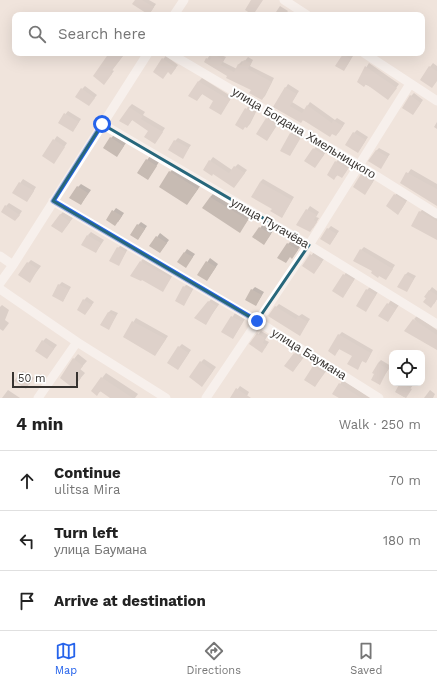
<!DOCTYPE html>
<html lang="en">
<head>
<meta charset="utf-8">
<style>
	:root { --surface:#fff; --page:#f6f6f6; --text:#222; --muted:#767676; --line:#e0e0e0; --accent:#2563eb }
	body { margin:0; font-family:"Work Sans",sans-serif; background:var(--page); color:var(--text) }
	.controls { position:absolute; right:12px; bottom:12px; display:grid; overflow:hidden; border-radius:8px; box-shadow:0 4px 16px #0002 }
	.controls button { width:36px; height:36px; display:grid; place-items:center; padding:0; border:0; border-bottom:1px solid var(--line); background:var(--surface); color:var(--text); font:20px sans-serif }
	.scale { position:absolute; left:12px; bottom:10px; width:66px; box-sizing:border-box; padding-left:4px; border:2px solid #373330; border-top:0; font-size:11px; line-height:14px; white-space:nowrap; color:#373330; -webkit-text-stroke:3px #fff; paint-order:stroke }
	.stop { position:absolute; width:12px; height:12px; margin:-9px; border:3px solid #2563eb; border-radius:50%; background:#fff }
	.stop.end { background:#2563eb; border-color:#fff; box-shadow:0 1px 4px #0008 }
	.list { margin:0; padding:0; list-style:none }
	h2 { display:flex; justify-content:space-between; align-items:center; height:52px; margin:0; padding:0 16px; font-size:17px }
	h2 small { font-size:13px; font-weight:400; color:var(--muted) }
	.list li { display:grid; grid-template-columns:26px 1fr auto; gap:12px; align-items:center; box-sizing:border-box; height:60px; padding:0 16px; border-top:1px solid var(--line) }
	.list b { display:block; font-size:15px; white-space:nowrap }
	.list p { margin:0; font-size:13px; white-space:nowrap; color:var(--muted) }
	.list em { font-size:13px; font-style:normal; color:var(--muted) }
	.icon { flex:none; width:22px; height:22px; fill:none; stroke:currentColor; stroke-width:2; stroke-linecap:round; stroke-linejoin:round }
	.map { position:relative; flex:none; width:437px; height:398px; overflow:hidden }
	.search { position:absolute; background:var(--surface); box-shadow:0 4px 16px #0002; left:12px; right:12px; top:12px; height:44px; display:flex; align-items:center; gap:10px; box-sizing:border-box; padding:0 14px; border-radius:8px; color:var(--muted); font-size:15px }
	.sheet { height:232px; background:var(--surface) }
	nav { display:flex; justify-content:space-around; align-items:center; box-sizing:border-box; height:56px; border-top:1px solid var(--line); background:var(--surface); font-size:11px; color:var(--muted) }
	nav a { display:grid; justify-items:center; gap:2px }
	nav .on { color:var(--accent) }
	.map>svg:first-child { display:block }
</style>
</head>
<body>
<div class="map">
<svg width="437" height="398" viewBox="0 0 437 398">
	<rect width="100%" height="100%" fill="#f0e4dc"/>
	<!-- shadow -->
	<path fill="#0003" d="M 136,0 L 149,0 L 156,4 L 149,14 Z
		M 280,6 L 288,11 L 285,15 L 274,15 Z
		M 106,53 L 125,53 L 112,70 L 114,71 L 107,80 L 108,56 Z
		M 216,53 L 226,57 L 223,62 L 237,69 L 239,64 L 242,61 L 244,62 L 248,57 L 253,60 L 250,66 L 274,78 L 265,96 L 262,99 L 252,90 L 205,62 L 210,55 L 213,57 Z
		M 312,53 L 320,53 L 317,56 Z
		M 345,53 L 353,56 L 346,67 L 344,55 Z
		M 166,56 L 178,65 L 171,74 L 168,71 L 163,59 Z
		M 369,63 L 399,84 L 390,96 L 358,81 Z
		M 433,63 L 437,66 L 437,81 L 421,79 Z
		M 202,78 L 232,97 L 221,113 L 215,100 L 203,93 L 197,100 L 199,81 Z
		M 288,84 L 299,91 L 292,102 L 305,110 L 310,102 L 335,120 L 337,118 L 345,123 L 339,132 L 336,135 L 274,107 Z
		M 85,86 L 97,95 L 91,102 L 82,89 Z
		M 414,93 L 423,100 L 413,114 L 411,96 Z
		M 132,104 L 145,112 L 143,115 L 165,128 L 155,143 L 149,130 L 133,119 L 128,125 L 129,107 Z
		M 249,105 L 257,110 L 250,124 L 247,127 L 237,125 Z
		M 68,111 L 81,119 L 75,128 L 59,122 Z
		M 270,116 L 279,122 L 267,140 L 267,119 Z
		M 437,122 L 437,129 L 434,127 Z
		M 357,130 L 368,137 L 360,149 L 354,133 Z
		M 293,131 L 302,135 L 290,155 L 290,134 Z
		M 114,135 L 126,143 L 119,153 L 111,138 Z
		M 57,136 L 67,143 L 56,159 L 43,156 Z
		M 178,138 L 191,145 L 182,158 L 175,141 Z
		M 317,146 L 326,152 L 317,164 L 314,149 Z
		M 379,148 L 390,154 L 381,167 L 376,151 Z
		M 150,156 L 159,162 L 148,179 L 138,173 Z
		M 213,157 L 232,170 L 238,164 L 247,170 L 234,187 L 214,173 L 204,169 Z
		M 339,159 L 350,166 L 342,177 L 338,175 L 334,178 L 336,162 Z
		M 173,169 L 201,185 L 187,204 L 170,172 Z
		M 411,169 L 437,184 L 437,205 L 402,182 Z
		M 365,172 L 375,179 L 365,193 L 362,175 Z
		M 23,179 L 36,187 L 30,197 L 14,192 Z
		M 263,179 L 294,197 L 282,217 L 273,209 L 260,182 Z
		M 81,184 L 91,190 L 81,204 L 78,187 Z
		M 398,192 L 408,199 L 401,210 L 395,195 Z
		M 213,194 L 250,217 L 240,231 L 210,197 Z
		M 9,203 L 22,211 L 18,217 L 6,206 Z
		M 310,206 L 319,212 L 316,217 L 319,218 L 313,228 L 297,225 Z
		M 116,208 L 124,213 L 118,222 L 107,220 Z
		M 423,209 L 437,218 L 437,239 L 420,212 Z
		M 63,212 L 73,218 L 62,232 L 60,215 Z
		M 141,222 L 147,226 L 138,239 L 138,225 Z
		M 263,224 L 273,231 L 264,244 L 254,237 Z
		M 331,226 L 339,231 L 330,244 L 328,229 Z
		M 91,232 L 104,240 L 96,252 L 88,235 Z
		M 160,233 L 169,240 L 160,252 L 151,246 Z
		M 291,241 L 300,247 L 292,258 L 288,244 Z
		M 121,245 L 128,249 L 118,265 L 118,248 Z
		M 364,247 L 395,265 L 388,276 L 374,271 L 361,250 Z
		M 187,249 L 195,254 L 186,266 L 185,252 Z
		M 314,252 L 324,259 L 317,269 L 304,265 Z
		M 144,258 L 173,275 L 162,291 L 141,261 Z
		M 210,258 L 218,264 L 207,280 L 199,275 Z
		M 31,260 L 41,266 L 32,278 L 28,263 Z
		M 347,271 L 356,277 L 345,294 L 334,291 Z
		M 408,272 L 416,276 L 406,291 L 405,275 Z
		M 62,282 L 71,287 L 63,301 L 59,285 Z
		M 187,284 L 194,288 L 184,304 L 184,287 Z
		M 255,287 L 264,292 L 256,305 L 252,290 Z
		M 370,287 L 378,292 L 366,310 L 367,290 Z
		M 432,287 L 437,291 L 437,299 L 434,304 L 425,297 Z
		M 87,297 L 94,302 L 85,314 L 84,300 Z
		M 212,298 L 220,303 L 205,324 L 196,318 Z
		M 391,300 L 399,305 L 390,318 L 380,316 Z
		M 279,304 L 299,316 L 302,314 L 310,319 L 300,334 L 276,307 Z
		M 2,305 L 9,310 L 5,320 L 9,323 L 3,331 L 0,329 L 0,307 Z
		M 111,310 L 118,313 L 109,328 L 108,313 Z
		M 235,313 L 245,319 L 233,338 L 223,332 Z
		M 417,316 L 437,330 L 437,346 L 414,319 Z
		M 136,318 L 168,336 L 155,355 L 124,337 Z
		M 261,331 L 268,335 L 265,340 L 269,342 L 265,348 L 251,344 Z
		M 342,332 L 373,350 L 368,359 L 366,362 L 363,360 L 357,368 L 353,355 L 340,348 L 337,352 L 339,335 Z
		M 46,338 L 57,345 L 47,358 L 43,341 Z
		M 182,344 L 191,350 L 178,369 L 179,347 Z
		M 297,351 L 305,356 L 293,371 L 295,354 Z
		M 78,354 L 87,361 L 80,369 L 85,373 L 73,387 L 74,359 Z
		M 204,359 L 216,367 L 205,382 L 201,362 Z
		M 381,360 L 391,366 L 379,383 L 378,363 Z
		M 316,363 L 327,370 L 315,386 L 313,366 Z
		M 23,371 L 34,378 L 29,385 L 20,373 Z
		M 106,373 L 138,394 L 135,398 L 112,398 L 101,391 L 97,394 L 92,391 Z
		M 343,380 L 370,398 L 340,398 L 333,394 Z
		M 401,383 L 409,383 L 413,385 L 404,397 L 396,392 Z
		M 240,386 L 249,392 L 247,396 L 250,398 L 231,398 Z
		M 8,390 L 20,398 L 2,398 Z
		M 430,390 L 435,394 L 433,398 L 424,398 Z"/>
	<!-- building -->
	<path fill="#c7bbb3" d="M 135,0 L 142,0 L 154,7 L 149,15 L 132,4 Z
		M 251,0 L 263,0 L 253,15 L 245,10 Z
		M 109,53 L 119,53 L 123,56 L 110,73 L 112,74 L 104,85 L 93,76 Z
		M 213,54 L 224,60 L 221,65 L 234,72 L 238,64 L 241,65 L 244,60 L 251,63 L 248,69 L 272,82 L 262,100 L 249,93 L 251,90 L 226,78 L 227,76 L 204,62 L 206,58 L 210,60 Z
		M 343,54 L 351,59 L 344,71 L 335,66 Z
		M 162,58 L 176,68 L 171,75 L 168,72 L 163,79 L 153,72 Z
		M 365,66 L 397,88 L 388,100 L 366,84 L 364,87 L 357,82 Z
		M 429,66 L 437,71 L 437,81 L 432,88 L 420,80 Z
		M 198,81 L 230,100 L 221,115 L 209,108 L 213,101 L 202,94 L 197,101 L 188,96 Z
		M 285,87 L 297,94 L 290,106 L 302,113 L 307,105 L 332,123 L 333,120 L 343,126 L 336,136 L 332,134 L 330,137 L 303,120 L 301,123 L 273,107 Z
		M 81,88 L 95,98 L 89,106 L 75,97 Z
		M 410,95 L 421,103 L 413,115 L 402,108 Z
		M 129,107 L 143,116 L 141,119 L 163,132 L 155,144 L 144,137 L 148,131 L 132,120 L 128,126 L 119,121 Z
		M 245,108 L 255,113 L 247,128 L 245,127 L 243,130 L 235,125 Z
		M 64,113 L 79,122 L 73,132 L 58,123 Z
		M 266,118 L 277,125 L 267,141 L 256,134 Z
		M 353,132 L 366,140 L 358,153 L 345,145 Z
		M 290,133 L 300,139 L 290,156 L 280,151 Z
		M 110,137 L 124,146 L 117,157 L 103,148 Z
		M 53,139 L 65,147 L 54,164 L 42,156 Z
		M 174,140 L 189,148 L 183,159 L 168,150 Z
		M 313,148 L 324,155 L 315,168 L 304,161 Z
		M 376,150 L 388,157 L 381,169 L 368,161 Z
		M 146,159 L 157,166 L 148,180 L 137,173 Z
		M 209,160 L 229,173 L 234,166 L 245,173 L 234,188 L 213,174 L 212,176 L 203,170 Z
		M 335,161 L 348,169 L 342,178 L 337,175 L 334,180 L 327,175 Z
		M 169,171 L 198,189 L 187,205 L 159,187 Z
		M 406,172 L 437,189 L 437,206 L 400,183 Z
		M 361,174 L 373,182 L 365,195 L 353,187 Z
		M 19,182 L 34,191 L 27,202 L 12,193 Z
		M 260,182 L 292,200 L 282,218 L 270,211 L 272,209 L 251,197 Z
		M 77,186 L 88,193 L 81,205 L 69,198 Z
		M 394,194 L 406,202 L 398,215 L 386,206 Z
		M 210,197 L 248,220 L 240,233 L 202,208 Z
		M 5,205 L 20,215 L 15,221 L 1,212 Z
		M 306,209 L 317,215 L 314,220 L 317,222 L 310,232 L 296,225 Z
		M 112,210 L 122,216 L 115,226 L 106,220 Z
		M 419,211 L 437,221 L 437,240 L 411,226 Z
		M 60,214 L 70,222 L 62,233 L 51,226 Z
		M 137,224 L 145,229 L 138,240 L 130,235 Z
		M 259,227 L 271,234 L 264,245 L 252,237 Z
		M 327,228 L 337,234 L 330,245 L 320,239 Z
		M 87,235 L 101,243 L 96,253 L 81,245 Z
		M 156,236 L 167,243 L 160,253 L 149,246 Z
		M 287,243 L 298,250 L 292,259 L 290,257 L 286,263 L 277,258 Z
		M 117,247 L 126,252 L 119,266 L 109,261 Z
		M 360,249 L 393,269 L 386,280 L 379,276 L 378,278 L 371,273 L 372,271 L 353,261 Z
		M 184,252 L 193,257 L 186,268 L 177,262 Z
		M 310,254 L 322,262 L 314,274 L 302,266 Z
		M 140,261 L 171,278 L 163,292 L 142,280 L 141,281 L 130,276 Z
		M 206,261 L 216,267 L 207,281 L 197,275 Z
		M 27,262 L 38,269 L 30,283 L 18,275 Z
		M 343,274 L 354,280 L 343,298 L 332,291 Z
		M 405,274 L 414,279 L 407,292 L 397,287 Z
		M 58,284 L 69,290 L 63,302 L 52,296 Z
		M 183,286 L 192,291 L 184,306 L 175,301 Z
		M 251,289 L 262,295 L 256,306 L 245,300 Z
		M 366,289 L 376,295 L 366,312 L 356,306 Z
		M 429,290 L 437,295 L 437,299 L 431,308 L 423,302 L 426,298 L 424,297 Z
		M 83,299 L 92,305 L 85,315 L 77,310 Z
		M 208,301 L 217,306 L 206,325 L 194,318 Z
		M 387,303 L 396,309 L 388,322 L 378,316 Z
		M 275,306 L 296,319 L 298,316 L 308,322 L 300,336 L 268,316 Z
		M 108,312 L 116,316 L 109,330 L 100,325 Z
		M 231,316 L 243,322 L 233,339 L 221,332 Z
		M 413,319 L 437,335 L 437,350 L 404,331 Z
		M 132,321 L 166,339 L 155,356 L 123,337 Z
		M 257,333 L 265,338 L 263,343 L 267,345 L 262,353 L 249,344 Z
		M 338,334 L 371,353 L 366,363 L 362,361 L 358,370 L 347,364 L 352,356 L 339,349 L 335,356 L 328,351 Z
		M 42,340 L 54,349 L 47,359 L 35,351 Z
		M 178,346 L 189,353 L 178,370 L 167,363 Z
		M 294,353 L 302,359 L 293,372 L 284,366 Z
		M 73,358 L 83,366 L 76,375 L 81,378 L 73,388 L 60,378 Z
		M 200,361 L 213,371 L 202,387 L 189,377 Z
		M 378,363 L 388,369 L 380,385 L 371,380 L 374,374 L 372,373 Z
		M 313,366 L 324,373 L 315,387 L 304,380 Z
		M 20,373 L 31,381 L 26,389 L 14,381 Z
		M 101,377 L 133,398 L 110,398 L 100,391 L 97,396 L 91,391 Z
		M 339,383 L 347,389 L 362,398 L 339,398 L 332,394 Z
		M 400,383 L 412,389 L 406,398 L 395,392 Z
		M 236,388 L 251,398 L 230,398 Z"/>
	<g fill="none" stroke-linecap="round" stroke-linejoin="round">
		<!-- street -->
		<path stroke="#fff" stroke-width="9" d="M 284,0 L 307,15
			M 174,15 L 184,0
			M 169,53 L 359,165 L 437,214
			M 364,53 L 437,101
			M 102,124 L 309,245 L 437,324
			M 53,201 L 257,321 L 379,398
			M 0,256 L 13,265
			M 0,283 L 13,265 L 148,53
			M 0,289 L 77,342 L 166,398
			M 38,398 L 77,342
			M 206,398 L 309,245 L 410,84"/>
	</g>
	<g fill="none" stroke-linecap="round" stroke-linejoin="round">
		<!-- route -->
		<path stroke="#2563eb" stroke-width="5" d="M 102,124 L 53,201 L 257,321"/>
	</g>
	<!-- marked area -->
	<path d="M0 0H437V398H0ZM 102,124 L 309,245 L 257,321 L 53,201 Z" fill="#f0e4dc" fill-opacity=".55" fill-rule="evenodd"/>
	<path fill="none" stroke="#27677b" stroke-width="3" stroke-linejoin="round" d="M 102,124 L 309,245 L 257,321 L 53,201 Z"/>
	<g text-anchor="middle" stroke-width="4" stroke-linejoin="round" paint-order="stroke">
		<!-- street labels -->
		<g font-size="12" fill="#373330" stroke="#fff">
			<text transform="translate(304 133) rotate(31)" y="4">улица Богдана Хмельницкого</text>
			<text transform="translate(270 223) rotate(30)" y="4">улица Пугачёва</text>
			<text transform="translate(309 354) rotate(32)" y="4">улица Баумана</text>
		</g>
	</g>
</svg>
<div class="controls">
<button><svg class="icon" aria-label="locate" viewBox="0 0 24 24"><circle cx="12" cy="12" r="6"/><path d="M12 2v4M12 18v4M2 12h4M18 12h4"/></svg></button>
</div>
<div class="scale">50 m</div>
<div class="stop" style="left:102px;top:124px"></div>
<div class="stop end" style="left:257px;top:321px"></div>
<div class="search"><svg class="icon" aria-label="search" viewBox="0 0 24 24"><circle cx="10" cy="10" r="6"/><path d="M15 15l6 6"/></svg>Search here</div>
</div>
<section class="sheet">
<h2>4 min<small>Walk · 250 m</small></h2>
<ul class="list">
<li><svg class="icon" aria-label="ahead" viewBox="0 0 24 24"><path d="M12 20V5M6 11l6-6 6 6"/></svg><div><b>Continue</b><p>ulitsa Mira</p></div><em>70 m</em></li>
<li><svg class="icon" aria-label="left" viewBox="0 0 24 24"><path d="M17 20v-9H6M10 6l-5 5 5 5"/></svg><div><b>Turn left</b><p>улица Баумана</p></div><em>180 m</em></li>
<li><svg class="icon" aria-label="arrive" viewBox="0 0 24 24"><path d="M6 21V4h12l-3 4 3 4H6"/></svg><div><b>Arrive at destination</b></div></li>
</ul>
</section>
<nav>
<a class="on"><svg class="icon" aria-label="map" viewBox="0 0 24 24"><path d="M3 6l6-2 6 2 6-2v14l-6 2-6-2-6 2zM9 4v14M15 6v14"/></svg>Map</a>
<a><svg class="icon" aria-label="directions" viewBox="0 0 24 24"><path d="M12 3l9 9-9 9-9-9zM9 14v-3h6M13 9l2 2-2 2"/></svg>Directions</a>
<a><svg class="icon" aria-label="saved" viewBox="0 0 24 24"><path d="M7 4h10v16l-5-4-5 4z"/></svg>Saved</a>
</nav>
</body>
</html>
